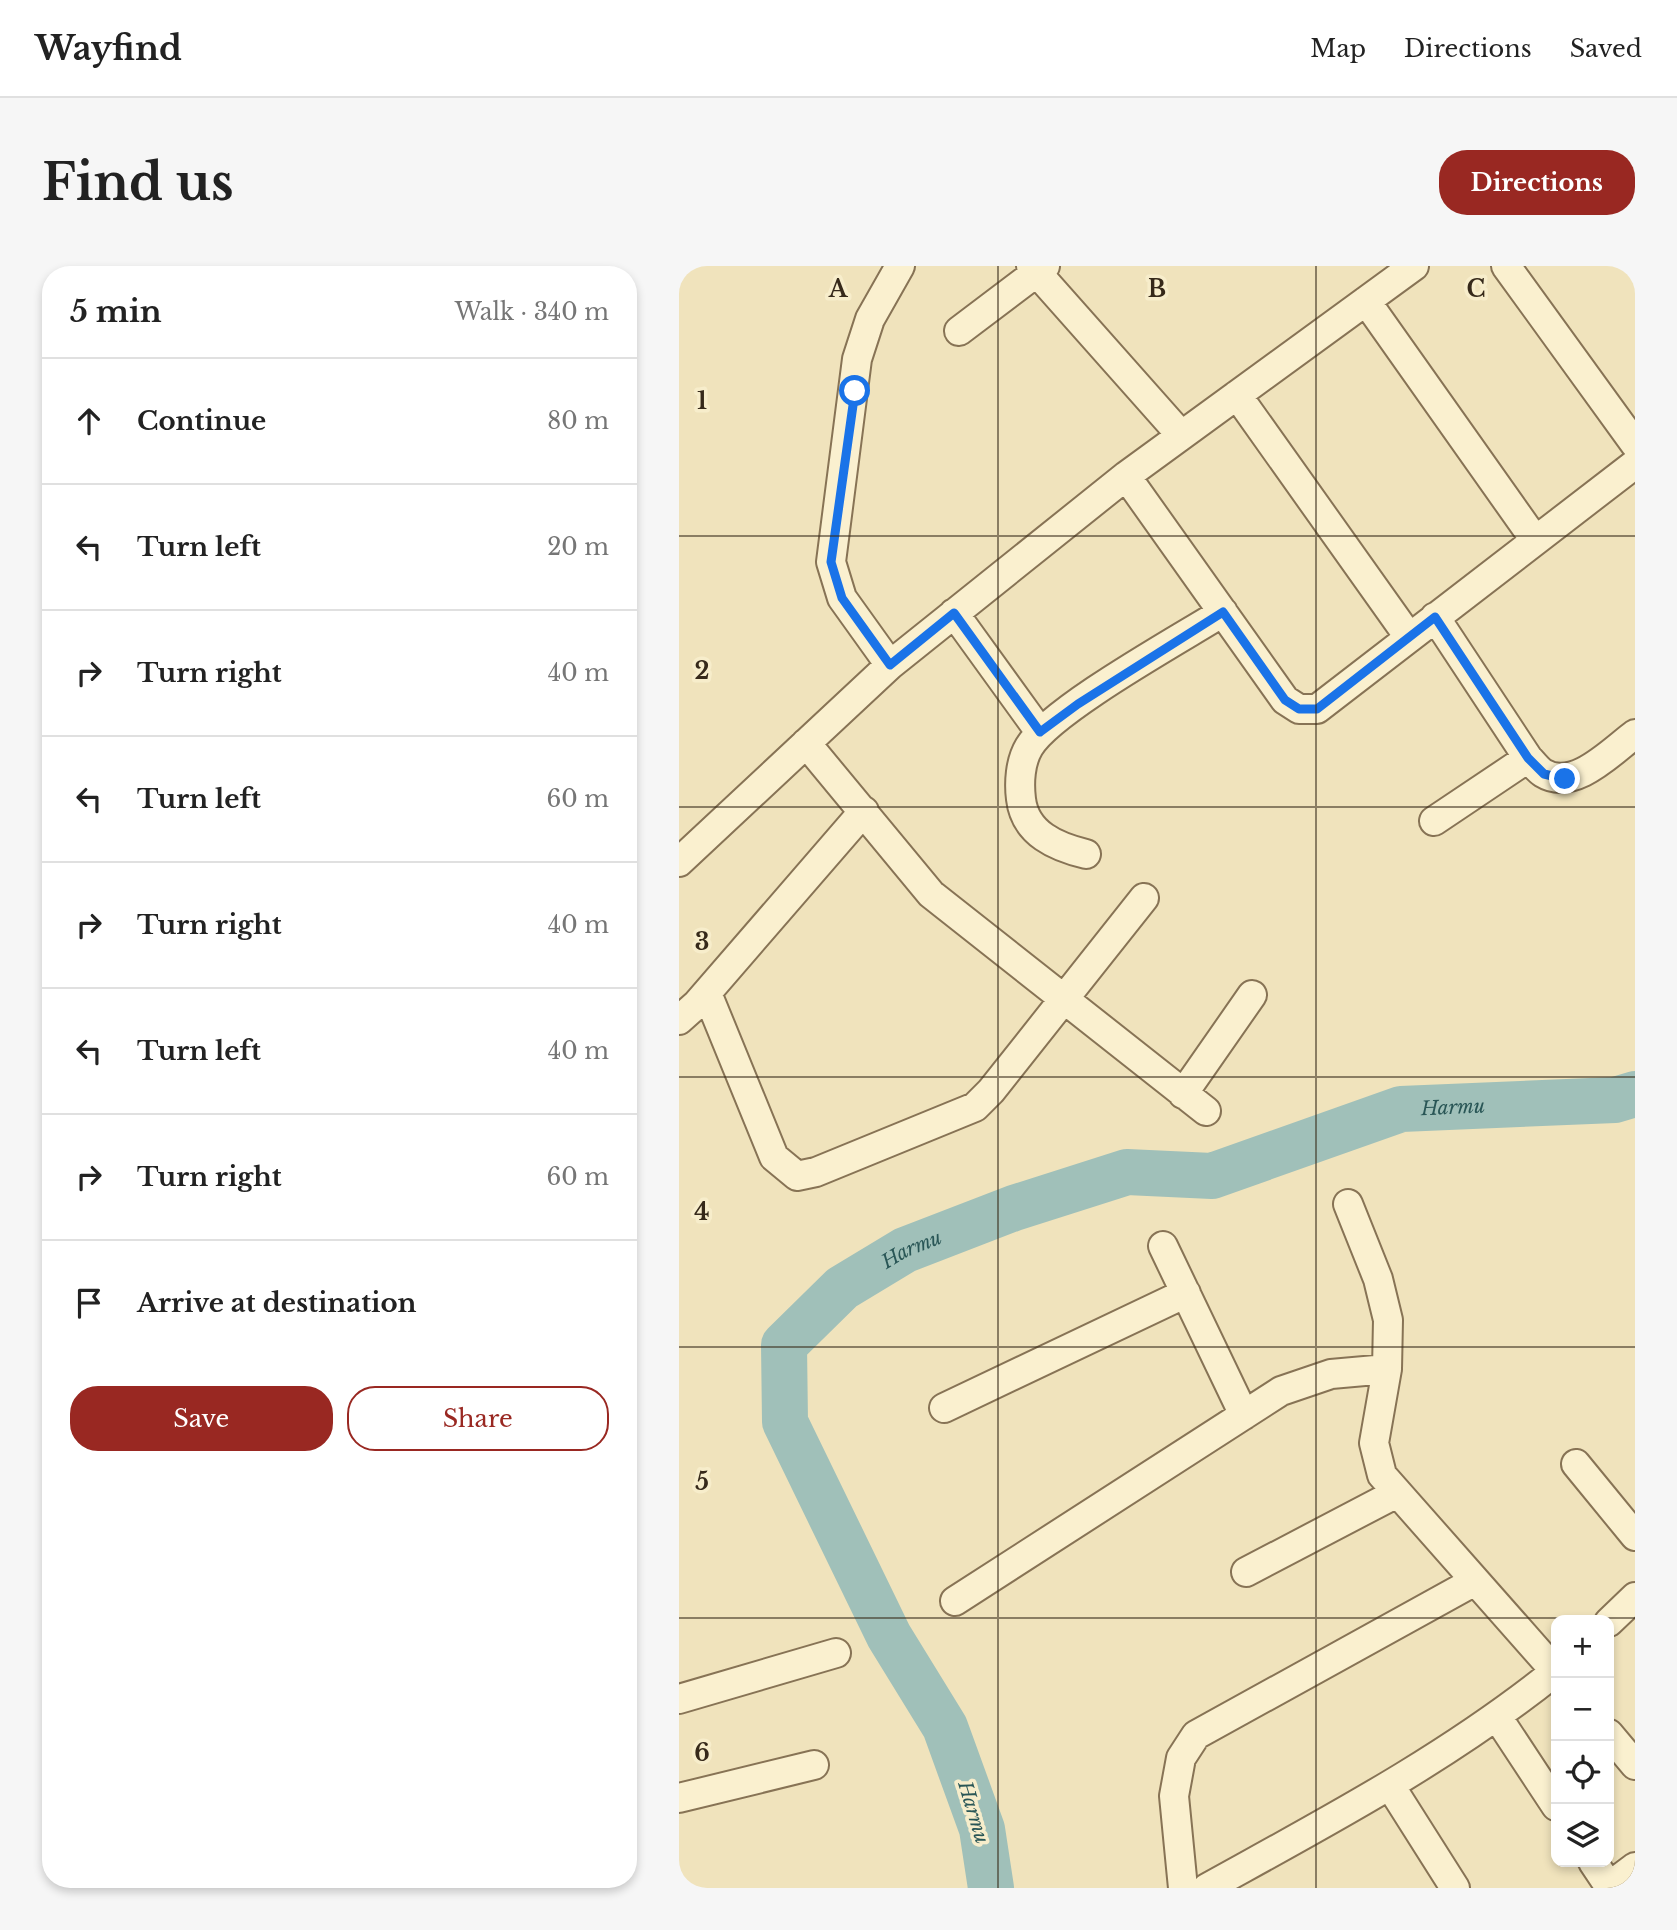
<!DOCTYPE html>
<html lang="en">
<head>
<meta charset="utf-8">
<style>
	:root { --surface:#fff; --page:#f6f6f6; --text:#222; --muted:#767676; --line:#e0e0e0; --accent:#992822 }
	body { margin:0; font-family:"Libre Baskerville",serif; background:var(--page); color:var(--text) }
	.controls { position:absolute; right:21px; bottom:21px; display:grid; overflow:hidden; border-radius:14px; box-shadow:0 4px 10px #0003 }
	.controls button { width:63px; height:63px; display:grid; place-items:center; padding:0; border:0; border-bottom:2px solid var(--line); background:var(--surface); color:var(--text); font:35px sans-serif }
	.stop { position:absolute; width:21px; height:21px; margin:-16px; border:5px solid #1a73e8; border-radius:50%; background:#fff }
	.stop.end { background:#1a73e8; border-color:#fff; box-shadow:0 2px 7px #0008 }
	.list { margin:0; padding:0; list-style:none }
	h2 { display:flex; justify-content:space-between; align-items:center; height:91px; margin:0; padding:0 28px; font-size:30px }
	h2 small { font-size:23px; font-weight:400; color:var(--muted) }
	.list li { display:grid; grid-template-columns:46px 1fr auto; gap:21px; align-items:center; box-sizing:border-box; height:126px; padding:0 28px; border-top:2px solid var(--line) }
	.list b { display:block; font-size:26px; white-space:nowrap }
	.list em { font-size:23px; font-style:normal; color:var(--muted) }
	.actions { display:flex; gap:14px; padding:21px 28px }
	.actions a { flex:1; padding:16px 0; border:2px solid var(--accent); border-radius:28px; text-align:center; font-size:24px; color:var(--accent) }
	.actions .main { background:var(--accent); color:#fff }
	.icon { flex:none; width:38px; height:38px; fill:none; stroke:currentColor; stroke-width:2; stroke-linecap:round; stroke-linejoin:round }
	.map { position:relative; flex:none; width:956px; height:1622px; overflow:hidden; border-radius:28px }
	header { display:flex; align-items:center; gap:42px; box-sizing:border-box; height:98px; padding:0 35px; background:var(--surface); border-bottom:2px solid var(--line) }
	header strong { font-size:33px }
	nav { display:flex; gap:38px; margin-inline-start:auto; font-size:24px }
	.intro { display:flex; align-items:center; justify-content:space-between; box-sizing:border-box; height:168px; padding:0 42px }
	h1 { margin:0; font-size:49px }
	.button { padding:18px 32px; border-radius:28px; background:var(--accent); color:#fff; font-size:24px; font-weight:700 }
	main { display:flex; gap:42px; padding:0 42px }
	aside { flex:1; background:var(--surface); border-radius:28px; box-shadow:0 4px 10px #0003 }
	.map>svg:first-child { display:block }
</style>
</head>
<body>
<header>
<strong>Wayfind</strong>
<nav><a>Map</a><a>Directions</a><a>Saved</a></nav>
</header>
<div class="intro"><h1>Find us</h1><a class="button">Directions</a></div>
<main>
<aside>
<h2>5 min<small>Walk · 340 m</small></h2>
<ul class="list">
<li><svg class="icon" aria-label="ahead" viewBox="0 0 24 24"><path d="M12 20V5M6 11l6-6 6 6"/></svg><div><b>Continue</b></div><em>80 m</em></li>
<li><svg class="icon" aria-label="left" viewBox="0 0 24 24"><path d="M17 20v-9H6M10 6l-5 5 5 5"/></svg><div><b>Turn left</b></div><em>20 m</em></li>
<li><svg class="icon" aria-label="right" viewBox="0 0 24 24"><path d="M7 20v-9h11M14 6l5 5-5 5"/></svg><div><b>Turn right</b></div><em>40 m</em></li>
<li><svg class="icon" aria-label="left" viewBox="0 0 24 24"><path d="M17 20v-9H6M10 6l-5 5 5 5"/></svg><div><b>Turn left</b></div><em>60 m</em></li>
<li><svg class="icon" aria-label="right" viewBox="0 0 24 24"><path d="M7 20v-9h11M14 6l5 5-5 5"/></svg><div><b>Turn right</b></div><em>40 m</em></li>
<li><svg class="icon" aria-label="left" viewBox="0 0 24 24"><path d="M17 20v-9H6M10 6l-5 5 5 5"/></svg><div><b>Turn left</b></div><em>40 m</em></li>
<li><svg class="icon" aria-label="right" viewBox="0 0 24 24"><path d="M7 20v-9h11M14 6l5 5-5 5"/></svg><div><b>Turn right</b></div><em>60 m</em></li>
<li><svg class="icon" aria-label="arrive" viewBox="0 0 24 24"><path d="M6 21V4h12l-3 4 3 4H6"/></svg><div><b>Arrive at destination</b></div></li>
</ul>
<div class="actions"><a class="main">Save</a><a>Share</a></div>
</aside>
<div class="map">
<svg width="956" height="1622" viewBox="0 0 956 1622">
	<rect width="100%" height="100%" fill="#f0e3bc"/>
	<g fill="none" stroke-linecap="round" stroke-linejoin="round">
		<!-- river -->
		<path stroke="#a0c0b9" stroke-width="46" id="s1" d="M 312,1622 L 303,1563 L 266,1461 L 210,1370 L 106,1156 L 105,1079 L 163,1022 L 226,984 L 335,942 L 448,906 L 533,910 L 722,843 L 936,834 L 956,828"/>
		<!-- street casing -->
		<g stroke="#877355" stroke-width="32">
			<path id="street" d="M 352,0 L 502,169
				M 827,0 L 956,178
				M 687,35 L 856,274
				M 280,65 L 366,0
				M 558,129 L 730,371
				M 447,210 L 606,434 L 620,443 L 638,443 L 956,198
				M 275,347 L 361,466
				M 756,351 L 849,492 C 853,496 859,504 864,507 C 895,526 933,485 956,468
				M 211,399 L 163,332 L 152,296 L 178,93 L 191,53 L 221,0
				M 127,477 L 252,628 L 527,845
				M 755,555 L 849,492
				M 407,588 C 378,581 346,568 342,533 C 340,517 341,496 350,481 C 372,444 501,373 544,346
				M 0,596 L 211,399 L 447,210 L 735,0
				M 28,727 L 95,891 L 118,910 L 137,906 L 296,841 L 312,825 L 465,632
				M 0,754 L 18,738 L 185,545
				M 504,828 L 573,729
				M 669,938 L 699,1013 L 709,1054 L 708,1103 L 695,1177 L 703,1209 L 877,1406
				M 484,980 L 565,1149
				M 265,1142 L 507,1027
				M 897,1198 L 956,1270
				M 567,1306 L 718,1227
				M 276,1335 L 602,1125 L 652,1108 L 708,1103
				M 930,1356 L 956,1331
				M 0,1433 L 157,1387
				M 819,1452 L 877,1540
				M 930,1468 L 956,1499
				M 712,1521 L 776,1622
				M 0,1532 L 135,1499
				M 914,1596 L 930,1620
				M 504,1622 L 495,1530 L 502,1492 L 517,1469 L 796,1315
				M 528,1622 C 649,1555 769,1492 877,1405
				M 928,1622 L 956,1601"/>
		</g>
		<!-- street -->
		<use href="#street" stroke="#faf0cf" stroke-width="28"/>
	</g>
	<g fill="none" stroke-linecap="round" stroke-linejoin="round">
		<!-- route -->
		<path stroke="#1a73e8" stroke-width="9" d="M 176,125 L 152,296 L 163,332 L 211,399 L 275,347 L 361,466 L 399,438 L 544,346 L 606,434 L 620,443 L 638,443 L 756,351 L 849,492 L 865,508 L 886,513"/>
	</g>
	<!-- grid -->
	<path fill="none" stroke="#36291a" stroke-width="2" stroke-opacity="0.55" d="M 319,0 L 319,1622M 637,0 L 637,1622M 0,270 L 956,270M 0,541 L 956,541M 0,811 L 956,811M 0,1081 L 956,1081M 0,1352 L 956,1352"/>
	<g text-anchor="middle" stroke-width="7" stroke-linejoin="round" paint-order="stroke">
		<!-- water labels -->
		<g font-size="19" font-style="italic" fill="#295656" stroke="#f7edcb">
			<text dy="7" stroke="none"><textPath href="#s1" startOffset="1318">Harmu</textPath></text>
			<text dy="7" stroke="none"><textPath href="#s1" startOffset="751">Harmu</textPath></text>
			<text transform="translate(295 1546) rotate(73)" y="7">Harmu</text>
		</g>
	</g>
	<g font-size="23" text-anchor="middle" font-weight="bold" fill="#36291a" stroke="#f7edcb" stroke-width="7" stroke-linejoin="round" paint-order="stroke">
		<text x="159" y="31">A</text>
		<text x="478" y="31">B</text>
		<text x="797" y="31">C</text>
		<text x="23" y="143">1</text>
		<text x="23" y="413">2</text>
		<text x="23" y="684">3</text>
		<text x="23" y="954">4</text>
		<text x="23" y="1224">5</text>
		<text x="23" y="1495">6</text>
	</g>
</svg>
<div class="controls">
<button>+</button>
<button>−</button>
<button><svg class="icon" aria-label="locate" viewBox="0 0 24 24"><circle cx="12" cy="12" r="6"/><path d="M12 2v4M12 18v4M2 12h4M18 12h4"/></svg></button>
<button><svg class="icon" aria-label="layers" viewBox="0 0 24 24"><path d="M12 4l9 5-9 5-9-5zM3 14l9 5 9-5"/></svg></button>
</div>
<div class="stop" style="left:176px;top:125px"></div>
<div class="stop end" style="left:886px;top:513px"></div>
</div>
</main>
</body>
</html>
